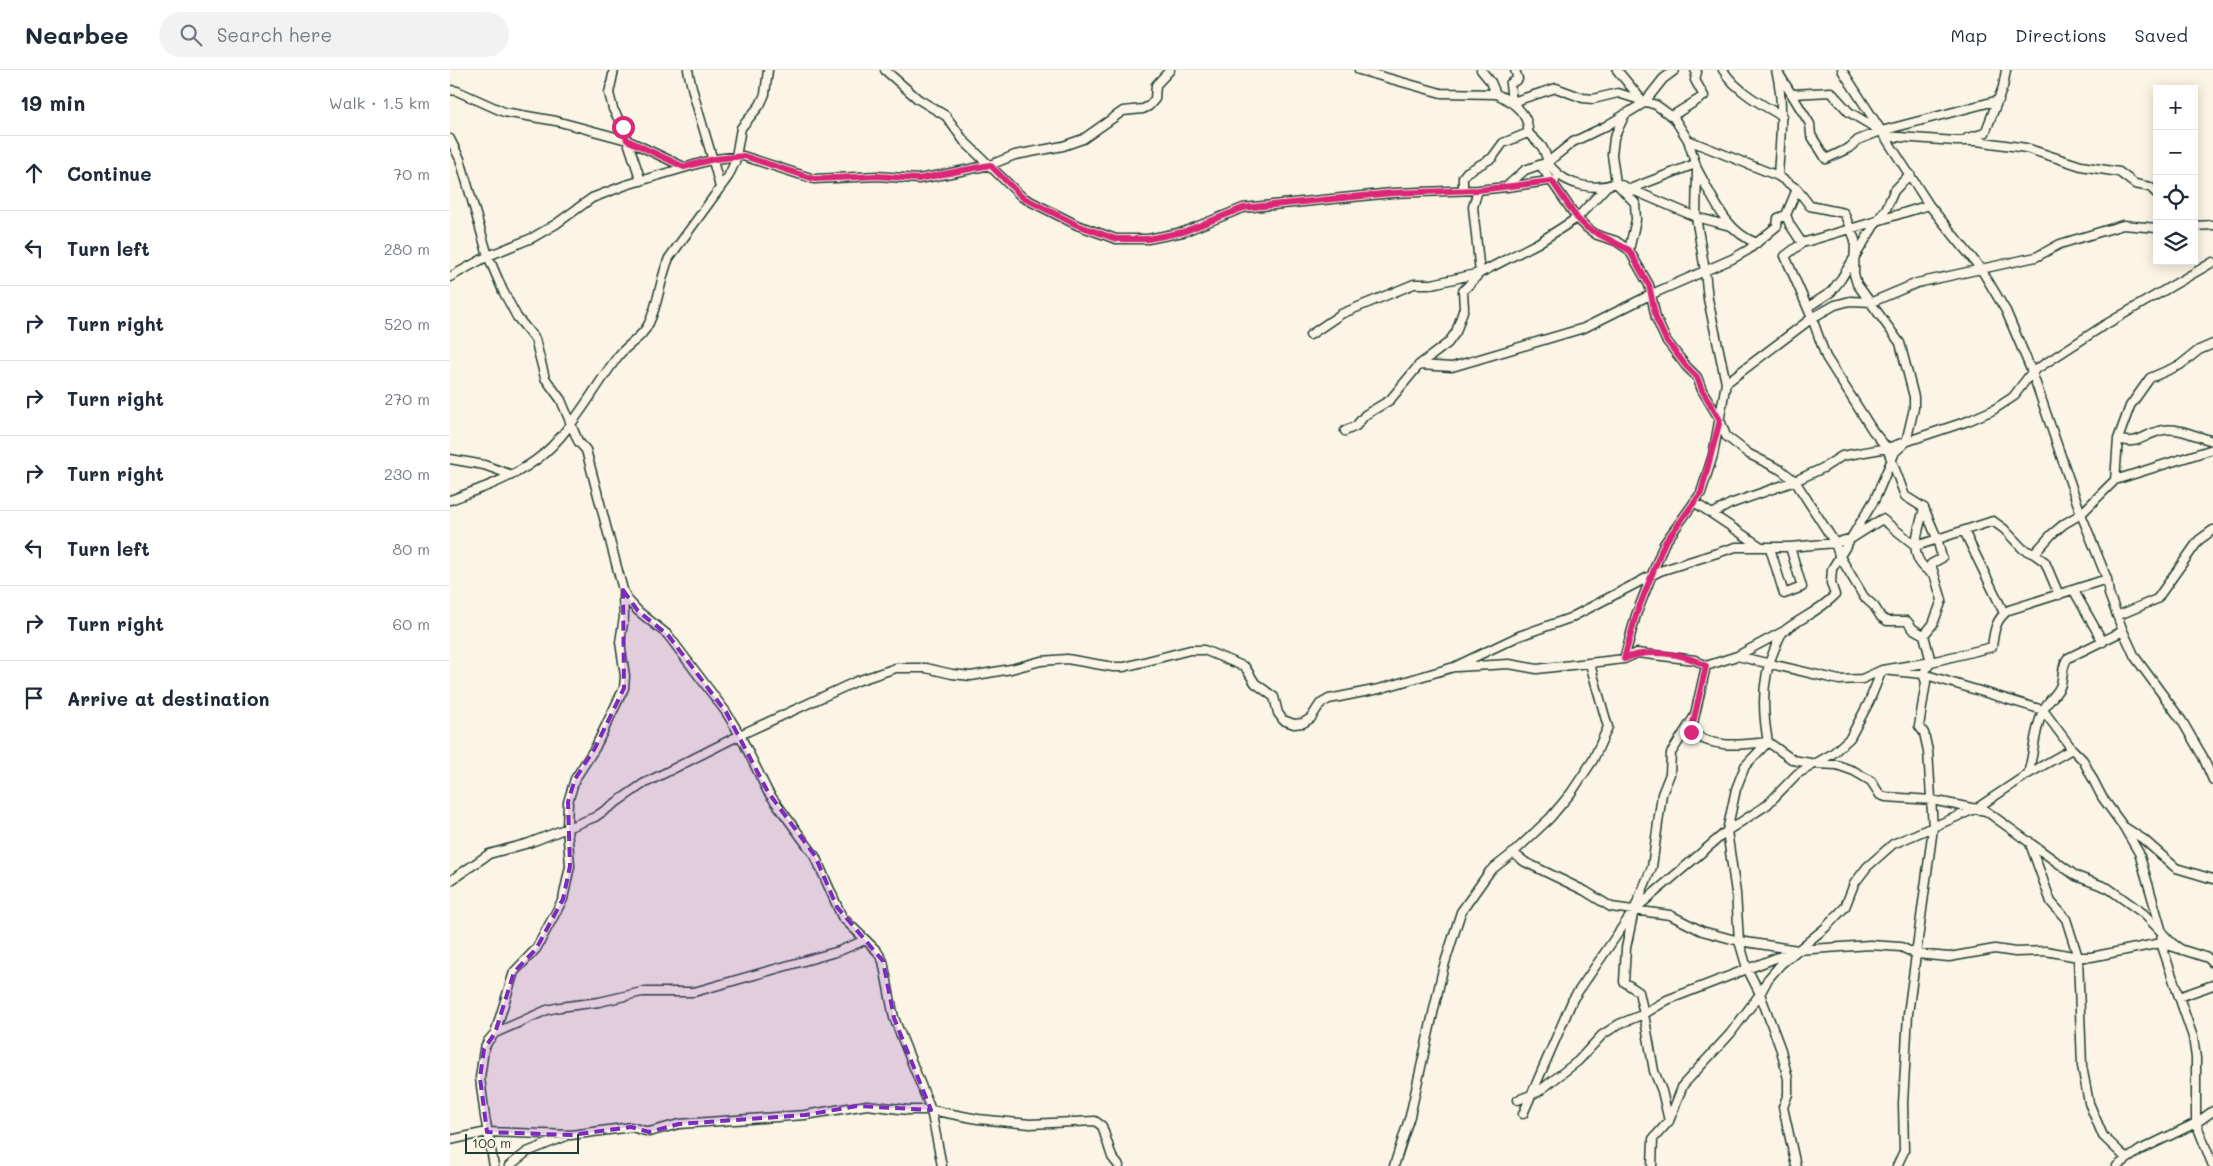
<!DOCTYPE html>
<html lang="en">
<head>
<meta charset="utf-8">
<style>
	:root { --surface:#fff; --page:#f2f2f3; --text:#1f2937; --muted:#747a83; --line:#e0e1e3 }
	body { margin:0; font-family:Mali,sans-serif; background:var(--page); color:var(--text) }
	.controls { position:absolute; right:15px; top:15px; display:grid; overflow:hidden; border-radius:0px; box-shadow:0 2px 12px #0003 }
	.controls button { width:45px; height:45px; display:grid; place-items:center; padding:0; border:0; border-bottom:1px solid var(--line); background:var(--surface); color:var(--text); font:25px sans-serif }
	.scale { position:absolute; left:15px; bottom:12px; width:114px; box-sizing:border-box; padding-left:5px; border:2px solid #1f3d34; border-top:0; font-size:14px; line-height:18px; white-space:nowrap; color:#1f3d34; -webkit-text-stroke:4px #fcf5e5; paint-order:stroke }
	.stop { position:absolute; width:15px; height:15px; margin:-11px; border:4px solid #db2777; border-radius:50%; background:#fff }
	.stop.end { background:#db2777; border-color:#fff; box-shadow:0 1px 5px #0008 }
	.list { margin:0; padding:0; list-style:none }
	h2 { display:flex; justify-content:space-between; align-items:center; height:65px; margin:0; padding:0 20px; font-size:21px }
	h2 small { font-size:16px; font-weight:400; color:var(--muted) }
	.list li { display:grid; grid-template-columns:32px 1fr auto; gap:15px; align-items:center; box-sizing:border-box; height:75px; padding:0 20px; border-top:1px solid var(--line) }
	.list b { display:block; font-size:19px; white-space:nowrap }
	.list em { font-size:16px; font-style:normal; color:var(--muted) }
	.icon { flex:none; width:28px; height:28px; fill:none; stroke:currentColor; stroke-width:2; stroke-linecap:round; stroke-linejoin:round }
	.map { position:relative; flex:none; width:1763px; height:1096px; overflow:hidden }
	header { display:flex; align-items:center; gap:30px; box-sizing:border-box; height:70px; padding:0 25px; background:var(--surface); border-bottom:1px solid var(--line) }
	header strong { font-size:24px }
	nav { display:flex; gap:28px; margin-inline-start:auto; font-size:18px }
	.search { width:350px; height:45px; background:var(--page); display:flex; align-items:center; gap:12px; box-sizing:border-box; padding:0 18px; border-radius:28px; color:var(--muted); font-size:19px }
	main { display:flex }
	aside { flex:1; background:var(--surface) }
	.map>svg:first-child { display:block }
</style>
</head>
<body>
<header>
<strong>Nearbee</strong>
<div class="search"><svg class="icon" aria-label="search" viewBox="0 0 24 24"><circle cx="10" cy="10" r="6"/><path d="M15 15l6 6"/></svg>Search here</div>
<nav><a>Map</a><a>Directions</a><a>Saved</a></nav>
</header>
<main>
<aside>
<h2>19 min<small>Walk · 1.5 km</small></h2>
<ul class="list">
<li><svg class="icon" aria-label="ahead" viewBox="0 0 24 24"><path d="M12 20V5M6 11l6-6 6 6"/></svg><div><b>Continue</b></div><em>70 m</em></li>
<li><svg class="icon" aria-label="left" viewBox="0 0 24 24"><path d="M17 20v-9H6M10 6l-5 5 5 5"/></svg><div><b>Turn left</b></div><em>280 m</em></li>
<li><svg class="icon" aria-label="right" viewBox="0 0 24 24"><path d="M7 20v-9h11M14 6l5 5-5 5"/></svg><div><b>Turn right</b></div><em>520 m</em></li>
<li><svg class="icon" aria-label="right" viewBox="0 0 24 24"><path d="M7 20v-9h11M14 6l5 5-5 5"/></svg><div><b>Turn right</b></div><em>270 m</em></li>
<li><svg class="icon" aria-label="right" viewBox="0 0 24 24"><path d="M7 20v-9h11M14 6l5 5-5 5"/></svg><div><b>Turn right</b></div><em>230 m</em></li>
<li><svg class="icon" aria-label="left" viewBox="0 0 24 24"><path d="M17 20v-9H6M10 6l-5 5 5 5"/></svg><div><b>Turn left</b></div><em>80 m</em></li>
<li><svg class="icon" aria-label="right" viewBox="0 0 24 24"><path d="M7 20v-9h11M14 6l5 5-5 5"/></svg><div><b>Turn right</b></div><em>60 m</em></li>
<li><svg class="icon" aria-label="arrive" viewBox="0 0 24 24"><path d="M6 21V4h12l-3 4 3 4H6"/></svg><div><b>Arrive at destination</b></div></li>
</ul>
</aside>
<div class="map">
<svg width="1763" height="1096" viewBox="0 0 1763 1096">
	<rect width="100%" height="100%" fill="#fcf5e5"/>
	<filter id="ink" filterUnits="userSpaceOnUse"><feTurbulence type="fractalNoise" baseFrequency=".02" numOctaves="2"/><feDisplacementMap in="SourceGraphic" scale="10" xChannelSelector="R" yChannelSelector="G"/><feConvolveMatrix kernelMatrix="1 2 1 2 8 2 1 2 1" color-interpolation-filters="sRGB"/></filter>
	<g filter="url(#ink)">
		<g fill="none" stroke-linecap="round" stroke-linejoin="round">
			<!-- minor casing -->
			<g stroke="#1f3d34" stroke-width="11">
				<path id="minor" d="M 164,0 L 159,23 L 163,39 L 173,57 L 191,111
					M 238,0 C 246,40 261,78 270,118
					M 435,0 L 468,29 L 496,46 L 514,71 L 572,127 L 627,155 L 666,169 L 698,169 L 733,162 L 793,138 L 942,123 L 1028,120 L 1056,117 L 1075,100 L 1098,92 L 1123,72 L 1156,56 L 1194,33 L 1213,9 L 1225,0
					M 909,0 L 991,23 L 1046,24 C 1062,31 1080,44 1078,63 C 1082,67 1088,72 1092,77 C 1096,83 1097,92 1102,98 C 1117,116 1145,121 1166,113 L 1246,147 L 1280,156
					M 1031,0 L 1041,12 L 1046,24
					M 1167,0 L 1191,29
					M 1273,0 C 1285,20 1312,35 1332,46
					M 1326,0 C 1335,35 1330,70 1328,106 L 1347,119 L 1360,136 L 1394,143 L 1405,170 L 1404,204 L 1407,214 L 1450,273 L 1464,327 L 1464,338 L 1456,372 L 1445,382 L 1425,429 L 1382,499 L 1381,513 L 1385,525 C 1368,542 1352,547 1334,561 C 1330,564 1328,572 1325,578 C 1311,608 1312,640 1318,672 L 1343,690 L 1366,694 L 1387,695 L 1404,701 L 1421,711 L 1430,725 L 1436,727 L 1482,730 L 1536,741 L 1626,806 L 1658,818 L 1694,844 L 1722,873 L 1732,880
					M 1392,0 L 1479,135 L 1531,199 L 1556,241 L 1582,302 L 1631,444 L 1657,509 L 1659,524 L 1673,561 L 1685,587 L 1732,651 L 1753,687 L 1763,710
					M 1329,4 L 1360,54 L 1361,65 L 1376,89 L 1399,78 L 1408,70 L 1431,61 L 1549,30
					M 0,20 L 7,21 L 54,42 L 106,51 L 177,70 L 234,97
					M 1343,24 L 1381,22 L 1399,42 L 1429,60
					M 1062,32 L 1106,18 L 1133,28 L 1143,29 L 1168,23 L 1206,35 L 1224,48 L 1238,70 L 1247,99 L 1246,147 L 1255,201 L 1258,229 L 1276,313 L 1263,385 L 1251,423 L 1214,474 L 1186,545 L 1174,589
					M 1062,32 L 1060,14 L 1068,9 L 1065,0
					M 1175,44 L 1164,68 L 1162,85 L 1166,113 L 1185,133 L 1186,150 L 1179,180 L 1199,215 L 1206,248 L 1216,270 L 1236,296 L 1247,307 L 1252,320 L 1270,350 L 1276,366 L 1299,384 L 1331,400 L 1345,411 L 1385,473 L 1389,485 L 1414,527 L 1424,536 L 1431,547 L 1437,551 L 1457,551 L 1463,559 L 1474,565
					M 1222,46 L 1254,26 L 1245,10 L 1247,2 L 1245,0
					M 1434,66 L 1506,71 L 1527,71 L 1576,78 L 1631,96 L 1669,102 L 1685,114 L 1700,117 L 1707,124
					M 1517,68 L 1535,63 L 1553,17 L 1556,0
					M 0,69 L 10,89 L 38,186 L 53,221 L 67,247 L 85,269 L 95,308 L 111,330 L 128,371 L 136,380 L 173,520 L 178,530 L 188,541 L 218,565 L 276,642 L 290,665 L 318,722 L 365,786 L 392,847 L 427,881 L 433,891 L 444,948 L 481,1040 L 492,1096
					M 1238,70 L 1328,106
					M 1098,92 L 1093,99 L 1127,148 L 1137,158 L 1147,165 L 1166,171 L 1179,180
					M 1247,99 C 1263,127 1275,162 1307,173
					M 1057,117 L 1105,110
					M 1180,119 L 1245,94
					M 1347,119 L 1336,145 L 1340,155 L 1352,173
					M 1013,120 L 1013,107 L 1017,102 L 1042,88 L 1053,73 L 1078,63
					M 1744,156 L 1763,155
					M 0,207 L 38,186 L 82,168 L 106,154 L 142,128 L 176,115 L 264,89 L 293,86 L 364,109 L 427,106 L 468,109 L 491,105 L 540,95 L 565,85 L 613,76 L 633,69 L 673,41 L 693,39 L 699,36 L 705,29 L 706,15 L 720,0
					M 1358,237 L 1381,222 L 1391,209 L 1427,151 L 1479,135
					M 860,265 L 891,244 L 964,214 L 982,214 L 1030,203 L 1023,137 L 1028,120
					M 969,295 L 1002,297 L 1134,258 L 1202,224 L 1282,189 L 1298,180 L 1327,156 L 1328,148 L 1336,145
					M 1276,313 L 1362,248 L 1385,235 L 1400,231 L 1422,232 L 1467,213 L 1586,187 L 1610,174 L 1673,155 L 1707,158
					M 895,361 L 906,356 L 915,345 L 940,330 L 969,295 L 998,273 L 1006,262 L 1014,238 L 1013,221 L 1030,203 L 1088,173 L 1127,148 L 1156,117
					M 1668,369 C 1689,376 1693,364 1713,360 C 1729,357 1747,367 1763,371
					M 0,389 L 34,395 L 62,405
					M 1665,410 L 1668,369 L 1680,336 L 1700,308 L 1730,295 L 1749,280 L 1763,274
					M 0,430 C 30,419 60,409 86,390 C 118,367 143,320 166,289 C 175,275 192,269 199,253 C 209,232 210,209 219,188 L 278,107 L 285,92 L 291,58 L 310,35 L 315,24 L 318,0
					M 1244,432 L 1310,476
					M 1474,438 C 1468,465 1455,488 1483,504
					M 1264,443 L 1280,434 L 1345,411 L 1373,398 L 1392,386 L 1437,378 L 1518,351 L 1543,340 L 1563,327 L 1582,302 L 1653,256 L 1763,192
					M 1514,461 L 1554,543
					M 1320,478 L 1334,524 L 1352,517 L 1340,477
					M 1584,484 L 1602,464 L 1614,454 L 1631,444 L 1665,410 L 1763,379
					M 1624,521 L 1653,572
					M 1667,546 L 1707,529 L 1749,470 L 1763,460
					M 1287,586 L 1332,562
					M 1256,596 L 1241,662 C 1263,679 1292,675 1318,672
					M 1006,597 L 1059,594 L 1087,599 L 1174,589 L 1187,583 L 1245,590 L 1256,596 L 1287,586 L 1389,610 L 1412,609 L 1432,600 L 1481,592 L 1542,577 C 1544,562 1545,549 1559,540 L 1657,509
					M 1318,672 L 1295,696 L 1286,719 L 1277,761 L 1286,823 L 1289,871 L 1297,898 L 1310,924 L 1331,980 L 1338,1009 L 1338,1024 L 1333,1037 L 1346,1096
					M 1578,704 L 1622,679
					M 1675,759 L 1689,783 L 1712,862 L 1711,873 L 1729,927
					M 1579,771 L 1601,832 L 1616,849 L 1628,887 L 1632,996 L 1639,1033 L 1653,1066 L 1677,1089
					M 1063,783 L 1075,792 L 1135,821 L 1161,837 L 1220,845 L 1252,861 L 1289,871 L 1348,880 L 1420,875 L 1451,877 L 1466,884 L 1499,887 L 1545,879 L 1565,882 L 1596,881 L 1628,887 L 1641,887 L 1711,873 L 1758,888 L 1763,893
					M 0,811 L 39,784 L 79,773 L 145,747 L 193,714 L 290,665 L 407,611 L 446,598 L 476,598 L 502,604 L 521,606 L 561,599 L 591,591 L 617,589 L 663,597 L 674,597 L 740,580 L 754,580 L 795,597 L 805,613 L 824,627 L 828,643 L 833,650 L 844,654 L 853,653 L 861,648 L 870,634 L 879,629 L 929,619 L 1004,597 L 1069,566 L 1120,548 L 1210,501 L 1286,477 L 1340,477 L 1385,473 L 1402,468 L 1432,449 L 1466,476 L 1543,451 L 1554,459 L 1573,479 L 1584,484 L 1595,492 L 1609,525
					M 45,963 L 64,902 L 86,879 L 113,829 L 120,796 L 117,757 L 118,732 L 125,709 L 145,678 L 174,618 L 175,606 L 170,572 L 174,547 L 173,525
					M 1068,1030 L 1088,1022 L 1128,991 L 1152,965 L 1169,954 L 1194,944 L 1217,930 L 1344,881
					M 1073,1044 L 1123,929 L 1184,840 L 1277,761 L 1317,735 L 1347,704 L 1382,684 L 1400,668 L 1419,632 L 1432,600 L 1473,604 L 1593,640 L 1622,679 L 1633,690 L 1652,727 L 1673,756 L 1693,769 L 1726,798 L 1763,809
					M 1219,1051 L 1212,1021 L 1204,1001 L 1194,944 L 1189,922 L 1174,912 L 1176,878 L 1184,840 L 1202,797 L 1212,724 L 1220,704 L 1221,683 L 1244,647
					M 0,1070 L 37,1062 L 121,1065 L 181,1057 L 199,1062 L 229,1054 L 355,1045 L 417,1035 L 458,1040 L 481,1040 L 528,1049 L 580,1054 L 645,1051 L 652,1056 L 662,1087 L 669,1096
					M 44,1096 L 35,1047 L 30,1008 L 34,979 L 38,971 L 45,963 L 97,940 L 110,937 L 149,932 L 192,922 L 244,922 L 389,881 L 415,870
					M 59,1096 L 77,1082 L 114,1067
					M 944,1096 L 960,1046 L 993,899 L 1011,842 L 1040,801 L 1063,783 L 1100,748 L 1121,723 L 1143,690 L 1158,657 L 1140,594
					M 1202,1096 L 1203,1069 L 1219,1051 L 1233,1015 L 1280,964 L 1310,924 L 1318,909 L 1331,894 L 1375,858 L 1395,837 L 1404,814 L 1417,797 L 1443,774 L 1527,738 L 1578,704 C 1584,683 1584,663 1592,643 C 1595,633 1605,627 1610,617 C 1614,608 1611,596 1618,588 L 1673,561
					M 1447,1096 L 1454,1081 L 1453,1033 L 1458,944 L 1483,758 L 1478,681 L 1474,663 L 1469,656 L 1476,612 L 1473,604 L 1481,592 L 1474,565 L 1483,554 L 1492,530 L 1481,494 L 1492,488 L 1487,468 L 1474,438 L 1455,426 L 1437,378 L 1423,361 L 1376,287 L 1362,248 L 1335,186 L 1352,173 L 1427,151 L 1436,139 L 1444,121 L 1460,104
					M 1667,1096 L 1690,1080 L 1746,1053 L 1763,1041
					M 1763,1096 L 1746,1053 L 1746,988 L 1743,967 L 1729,927 L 1763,915"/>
			</g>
			<!-- minor -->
			<use href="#minor" stroke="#fcf5e5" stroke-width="8"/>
		</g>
	</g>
	<g fill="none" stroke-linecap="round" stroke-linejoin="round" filter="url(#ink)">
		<!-- route -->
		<path stroke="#db2777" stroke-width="6" d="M 173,57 L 177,70 L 234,97 L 264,89 L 294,86 L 364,109 L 427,106 L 468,109 L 540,95 L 572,127 L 627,155 L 666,169 L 698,169 L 733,162 L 793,138 L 942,123 L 1028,120 L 1102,111 L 1127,148 L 1137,158 L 1179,180 L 1199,215 L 1206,248 L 1216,270 L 1236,296 L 1247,307 L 1252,320 L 1270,350 L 1251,423 L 1214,474 L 1186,545 L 1174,589 C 1197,578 1234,583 1256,596 L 1241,662"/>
	</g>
	<!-- marked area -->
	<path fill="#7b2cbf" fill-opacity="0.2" stroke="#7b2cbf" stroke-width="4" stroke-dasharray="10 6" stroke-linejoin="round" d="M 173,520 L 188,541 L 218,565 L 276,642 L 318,722 L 365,786 L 387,837 L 433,891 L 444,948 L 481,1040 L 407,1036 L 355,1045 L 229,1054 L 199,1062 L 181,1057 L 121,1065 L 37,1062 L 30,1008 L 34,979 L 45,963 L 64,902 L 86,879 L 113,829 L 120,796 L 118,732 L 125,709 L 145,678 L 174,618 Z"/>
</svg>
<div class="controls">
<button>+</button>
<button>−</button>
<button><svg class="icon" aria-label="locate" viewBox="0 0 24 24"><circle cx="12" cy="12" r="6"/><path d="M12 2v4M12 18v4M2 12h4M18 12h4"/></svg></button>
<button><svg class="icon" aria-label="layers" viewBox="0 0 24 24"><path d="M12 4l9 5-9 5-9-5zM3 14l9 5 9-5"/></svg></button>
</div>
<div class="scale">100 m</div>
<div class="stop" style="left:173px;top:57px"></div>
<div class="stop end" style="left:1241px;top:662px"></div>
</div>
</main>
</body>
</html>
